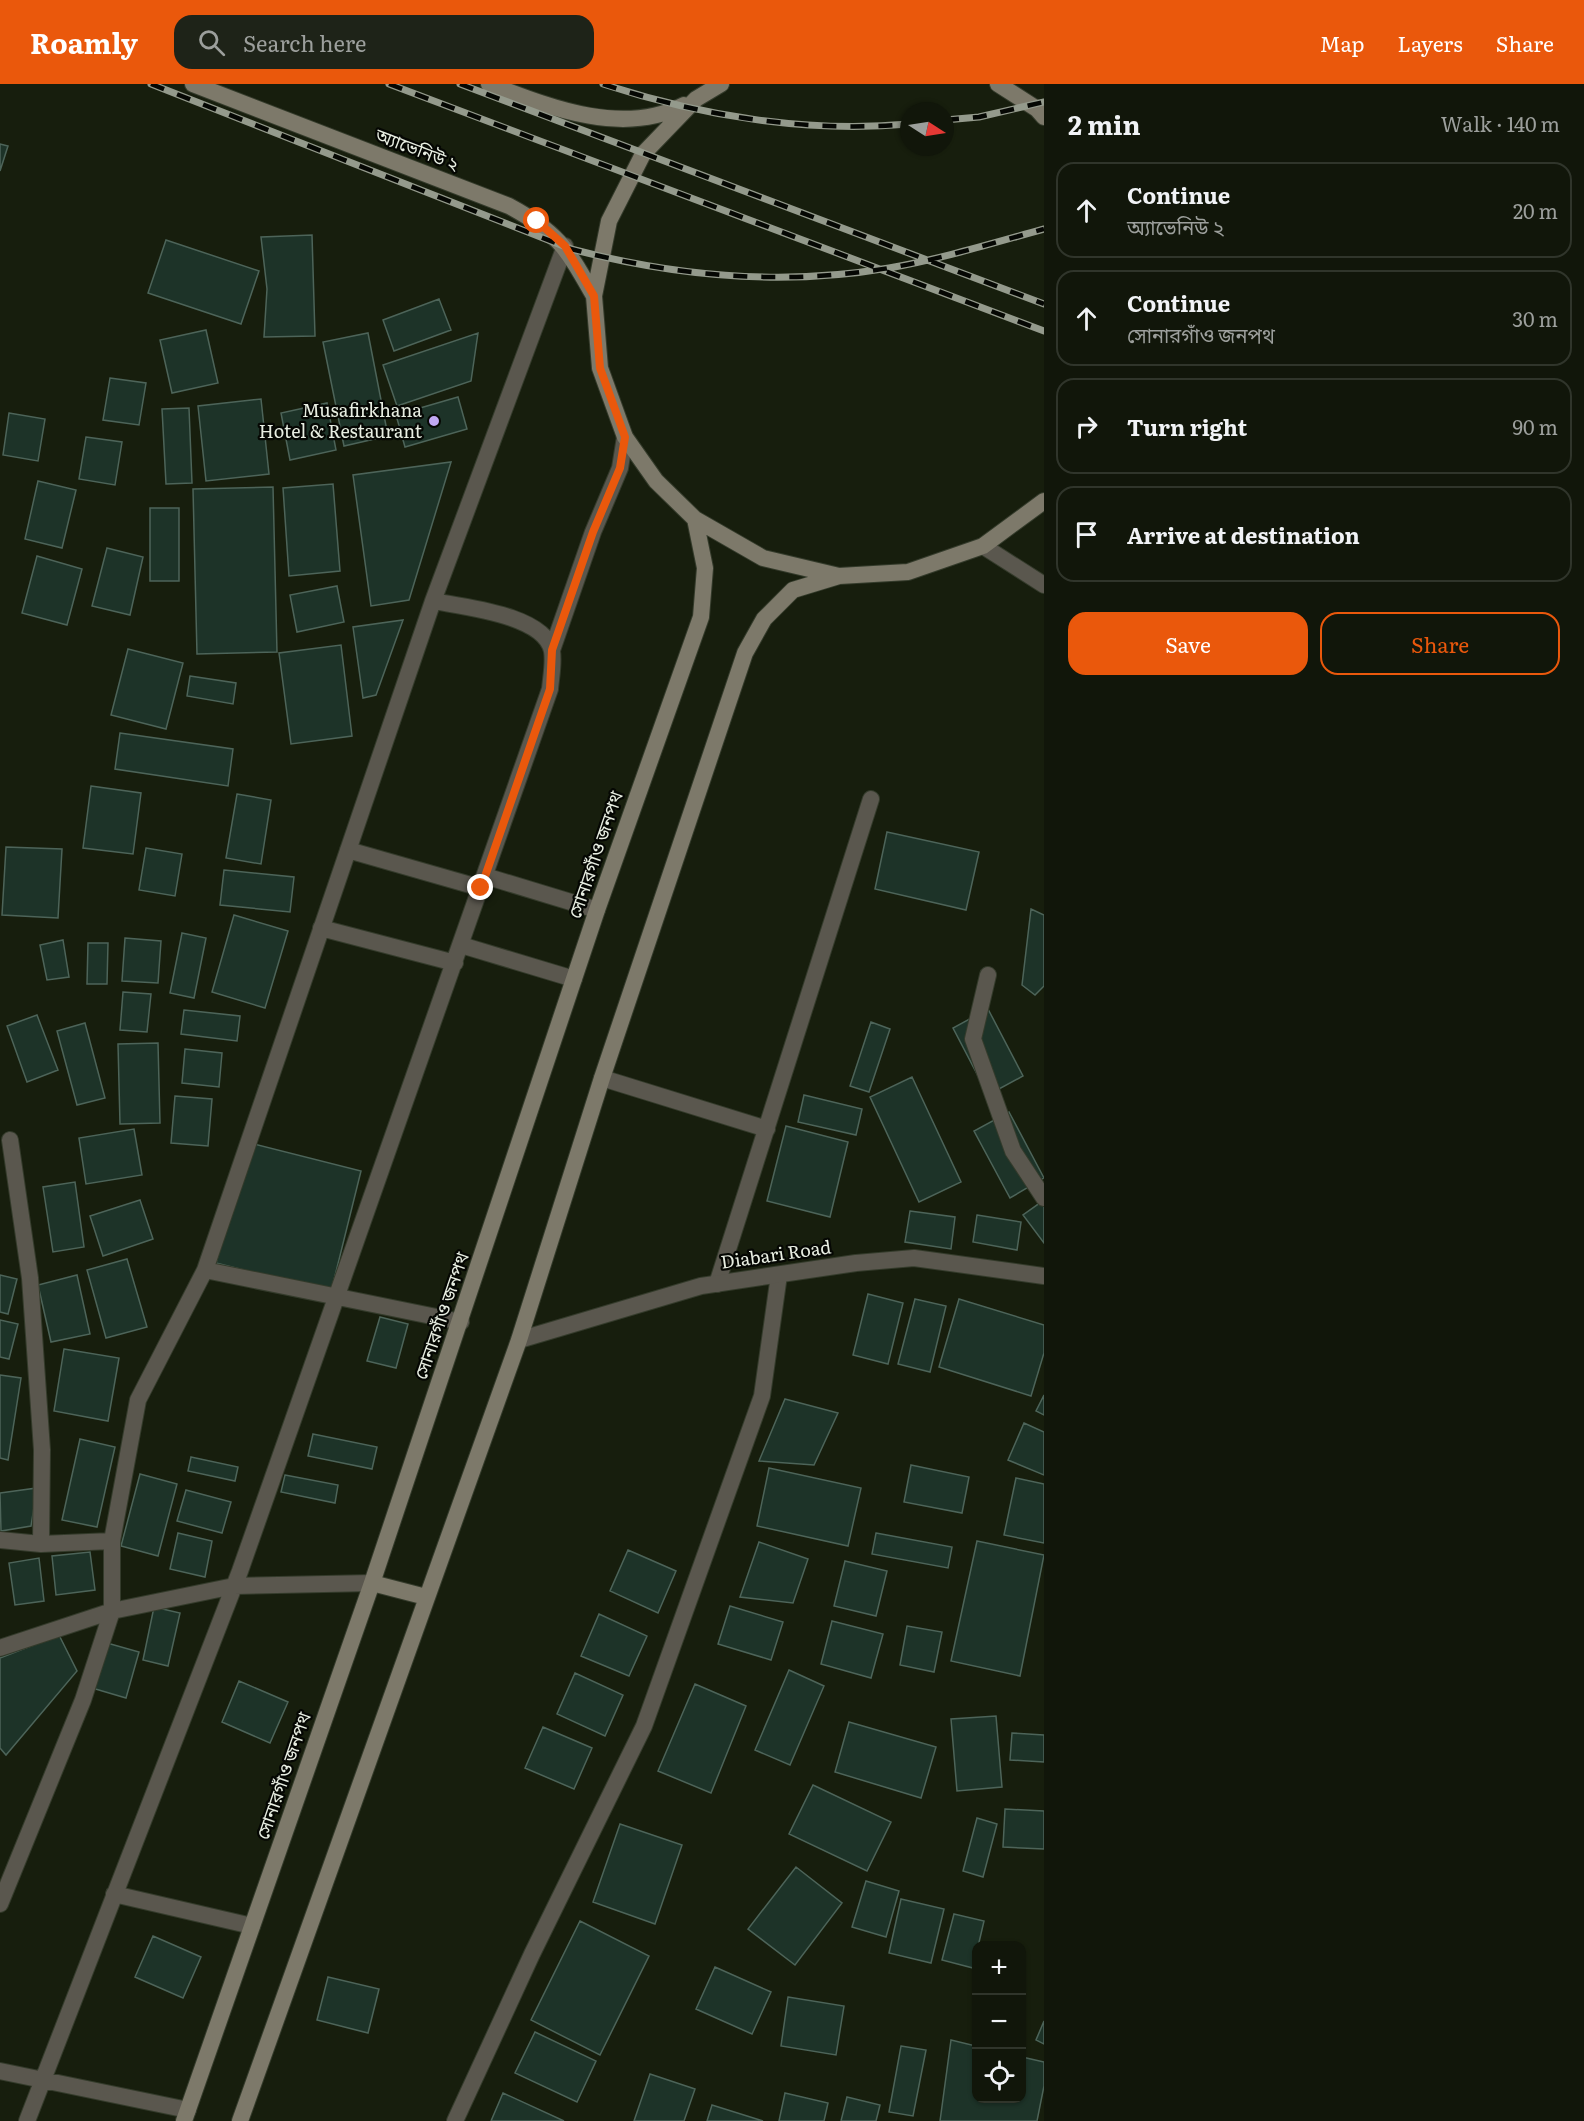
<!DOCTYPE html>
<html lang="en">
<head>
<meta charset="utf-8">
<style>
	:root { --surface:#11160a; --page:#1e2318; --text:#f1f3f6; --muted:#9c9f9c; --line:#30352b; --accent:#ea580c }
	body { margin:0; font-family:Literata,"Noto Sans Bengali",serif; background:var(--page); color:var(--text) }
	.controls { position:absolute; right:18px; bottom:18px; display:grid; overflow:hidden; border-radius:12px; box-shadow:0 2px 4px #0004 }
	.controls button { width:54px; height:54px; display:grid; place-items:center; padding:0; border:0; border-bottom:2px solid var(--line); background:var(--surface); color:var(--text); font:30px sans-serif }
	.compass { position:absolute; left:900px; top:18px; width:54px; height:54px; border-radius:50%; background:var(--surface); box-shadow:0 2px 4px #0004; rotate:102deg }
	.stop { position:absolute; width:18px; height:18px; margin:-14px; border:4px solid #ea580c; border-radius:50%; background:#fff }
	.stop.end { background:#ea580c; border-color:#fff; box-shadow:0 2px 6px #0008 }
	.list { margin:0; padding:0; list-style:none }
	h2 { display:flex; justify-content:space-between; align-items:center; height:78px; margin:0; padding:0 24px; font-size:26px }
	h2 small { font-size:20px; font-weight:400; color:var(--muted) }
	.list li { display:grid; grid-template-columns:39px 1fr auto; gap:18px; align-items:center; box-sizing:border-box; height:96px; margin:0 12px 12px; padding:0 12px; border:2px solid var(--line); border-radius:18px }
	.list b { display:block; font-size:22px; white-space:nowrap }
	.list p { margin:0; font-size:20px; white-space:nowrap; color:var(--muted) }
	.list em { font-size:20px; font-style:normal; color:var(--muted) }
	.actions { display:flex; gap:12px; padding:18px 24px }
	.actions a { flex:1; padding:14px 0; border:2px solid var(--accent); border-radius:18px; text-align:center; font-size:21px; color:var(--accent) }
	.actions .main { background:var(--accent); color:#fff }
	.icon { flex:none; width:33px; height:33px; fill:none; stroke:currentColor; stroke-width:2; stroke-linecap:round; stroke-linejoin:round }
	.map { position:relative; flex:none; width:1044px; height:2037px; overflow:hidden }
	header { display:flex; align-items:center; gap:36px; box-sizing:border-box; height:84px; padding:0 30px; background:var(--accent); color:#fff }
	header strong { font-size:28px }
	nav { display:flex; gap:33px; margin-inline-start:auto; font-size:21px }
	.search { width:420px; height:54px; background:var(--page); display:flex; align-items:center; gap:15px; box-sizing:border-box; padding:0 21px; border-radius:18px; color:var(--muted); font-size:22px }
	main { display:flex }
	aside { flex:1; background:var(--surface) }
	.map>svg:first-child { display:block }
</style>
</head>
<body>
<header>
<strong>Roamly</strong>
<div class="search"><svg class="icon" aria-label="search" viewBox="0 0 24 24"><circle cx="10" cy="10" r="6"/><path d="M15 15l6 6"/></svg>Search here</div>
<nav><a>Map</a><a>Layers</a><a>Share</a></nav>
</header>
<main>
<div class="map">
<svg width="1044" height="2037" viewBox="0 0 1044 2037">
	<rect width="100%" height="100%" fill="#171e0d"/>
	<!-- building -->
	<path fill="#1d3328" stroke="#4d6459" stroke-width="1.5" d="M 0,60 L 8,62 L 0,87 Z
		M 312,151 L 315,252 L 264,253 L 267,205 L 261,153 Z
		M 166,156 L 259,187 L 241,240 L 148,209 Z
		M 439,215 L 451,246 L 394,267 L 383,236 Z
		M 206,246 L 218,299 L 172,309 L 160,256 Z
		M 368,249 L 388,352 L 344,362 L 323,258 Z
		M 478,249 L 471,297 L 397,322 L 383,281 Z
		M 110,294 L 146,299 L 139,341 L 103,336 Z
		M 458,313 L 467,345 L 405,363 L 396,331 Z
		M 261,315 L 269,390 L 206,397 L 198,322 Z
		M 327,319 L 336,366 L 290,376 L 281,329 Z
		M 189,324 L 192,399 L 166,400 L 162,325 Z
		M 9,329 L 45,335 L 38,377 L 3,371 Z
		M 86,353 L 122,358 L 115,401 L 79,395 Z
		M 451,378 L 409,516 L 371,522 L 353,391 Z
		M 38,397 L 76,406 L 62,464 L 25,455 Z
		M 333,400 L 340,487 L 289,492 L 283,404 Z
		M 273,403 L 277,568 L 197,570 L 193,405 Z
		M 150,424 L 179,424 L 179,497 L 150,497 Z
		M 107,464 L 143,473 L 130,531 L 92,522 Z
		M 37,472 L 82,485 L 67,541 L 22,529 Z
		M 337,502 L 344,538 L 297,548 L 290,511 Z
		M 403,536 L 376,611 L 363,614 L 353,543 Z
		M 341,561 L 352,652 L 291,660 L 279,569 Z
		M 128,565 L 183,579 L 166,645 L 111,631 Z
		M 190,592 L 236,599 L 233,620 L 187,612 Z
		M 120,649 L 233,665 L 228,702 L 115,685 Z
		M 91,702 L 141,709 L 133,770 L 83,764 Z
		M 237,710 L 271,716 L 261,780 L 226,774 Z
		M 887,748 L 979,768 L 966,826 L 875,805 Z
		M 6,763 L 62,765 L 58,834 L 2,831 Z
		M 146,764 L 182,770 L 175,812 L 139,806 Z
		M 224,786 L 294,793 L 290,828 L 220,821 Z
		M 1031,825 L 1044,831 L 1044,902 L 1035,911 L 1022,901 Z
		M 234,831 L 288,847 L 265,924 L 212,908 Z
		M 182,849 L 206,854 L 194,914 L 170,909 Z
		M 125,854 L 161,857 L 158,899 L 122,897 Z
		M 63,856 L 69,893 L 47,896 L 40,861 Z
		M 88,859 L 108,859 L 107,900 L 87,900 Z
		M 123,908 L 151,910 L 147,948 L 120,946 Z
		M 988,925 L 1023,992 L 988,1011 L 953,944 Z
		M 184,926 L 240,932 L 237,957 L 181,950 Z
		M 37,931 L 58,986 L 27,998 L 7,942 Z
		M 871,938 L 890,945 L 869,1008 L 850,1002 Z
		M 85,939 L 105,1014 L 77,1021 L 57,947 Z
		M 158,959 L 160,1039 L 120,1040 L 118,960 Z
		M 185,965 L 222,969 L 219,1003 L 182,999 Z
		M 912,993 L 961,1098 L 919,1118 L 870,1013 Z
		M 804,1011 L 862,1025 L 856,1051 L 798,1038 Z
		M 175,1012 L 212,1015 L 208,1062 L 171,1059 Z
		M 1009,1028 L 1044,1094 L 1010,1114 L 974,1047 Z
		M 786,1042 L 848,1058 L 830,1133 L 767,1117 Z
		M 134,1045 L 142,1091 L 86,1100 L 79,1054 Z
		M 246,1058 L 361,1087 L 331,1208 L 216,1179 Z
		M 75,1098 L 84,1163 L 53,1168 L 43,1103 Z
		M 140,1116 L 153,1155 L 103,1172 L 90,1132 Z
		M 1044,1116 L 1044,1159 L 1023,1131 Z
		M 910,1127 L 955,1133 L 951,1165 L 905,1158 Z
		M 977,1131 L 1021,1138 L 1017,1166 L 973,1158 Z
		M 127,1175 L 147,1243 L 106,1254 L 87,1186 Z
		M 0,1191 L 17,1195 L 8,1230 L 0,1228 Z
		M 77,1191 L 90,1250 L 51,1258 L 38,1201 Z
		M 868,1210 L 903,1219 L 888,1280 L 853,1271 Z
		M 915,1215 L 946,1222 L 930,1288 L 898,1280 Z
		M 959,1215 L 1044,1241 L 1044,1269 L 1031,1312 L 939,1283 Z
		M 380,1233 L 408,1240 L 396,1284 L 367,1277 Z
		M 0,1236 L 18,1240 L 9,1275 L 0,1273 Z
		M 64,1265 L 119,1274 L 108,1337 L 54,1327 Z
		M 0,1291 L 21,1294 L 8,1376 L 0,1374 Z
		M 1044,1311 L 1044,1331 L 1036,1327 Z
		M 785,1315 L 838,1329 L 814,1381 L 759,1377 Z
		M 1024,1339 L 1044,1348 L 1044,1391 L 1008,1376 Z
		M 313,1350 L 377,1363 L 372,1385 L 308,1372 Z
		M 80,1355 L 115,1363 L 97,1443 L 62,1436 Z
		M 191,1373 L 238,1383 L 235,1397 L 188,1387 Z
		M 911,1381 L 969,1393 L 962,1429 L 904,1418 Z
		M 769,1384 L 861,1404 L 848,1462 L 757,1442 Z
		M 140,1390 L 177,1400 L 158,1472 L 121,1462 Z
		M 285,1391 L 338,1401 L 335,1419 L 281,1408 Z
		M 1016,1394 L 1044,1400 L 1044,1459 L 1004,1451 Z
		M 37,1404 L 31,1442 L 1,1447 L 0,1409 Z
		M 186,1406 L 231,1418 L 222,1449 L 177,1437 Z
		M 178,1449 L 212,1457 L 205,1493 L 170,1485 Z
		M 876,1449 L 952,1463 L 948,1484 L 872,1470 Z
		M 977,1457 L 1044,1471 L 1020,1592 L 951,1577 Z
		M 759,1458 L 808,1475 L 793,1519 L 740,1513 Z
		M 628,1466 L 676,1487 L 658,1529 L 610,1507 Z
		M 90,1468 L 95,1506 L 56,1511 L 52,1472 Z
		M 39,1474 L 44,1517 L 15,1521 L 9,1479 Z
		M 845,1477 L 887,1487 L 876,1532 L 834,1522 Z
		M 730,1522 L 783,1538 L 771,1576 L 718,1560 Z
		M 154,1523 L 180,1529 L 168,1582 L 143,1576 Z
		M 599,1530 L 647,1552 L 629,1592 L 581,1572 Z
		M 832,1537 L 883,1550 L 871,1594 L 821,1580 Z
		M 907,1542 L 942,1548 L 934,1588 L 900,1581 Z
		M 59,1551 L 77,1587 L 6,1671 L 0,1664 L 0,1574 Z
		M 107,1559 L 139,1568 L 126,1614 L 92,1604 Z
		M 789,1586 L 824,1602 L 790,1681 L 755,1666 Z
		M 575,1589 L 623,1611 L 605,1652 L 557,1630 Z
		M 239,1597 L 288,1618 L 270,1659 L 222,1638 Z
		M 695,1600 L 746,1622 L 711,1709 L 658,1687 Z
		M 996,1632 L 1002,1703 L 957,1707 L 951,1635 Z
		M 849,1638 L 936,1663 L 921,1714 L 835,1688 Z
		M 543,1643 L 592,1664 L 574,1705 L 525,1684 Z
		M 1012,1649 L 1044,1651 L 1044,1678 L 1010,1676 Z
		M 813,1701 L 891,1738 L 867,1787 L 789,1750 Z
		M 1005,1725 L 1044,1727 L 1044,1765 L 1003,1763 Z
		M 977,1734 L 997,1740 L 983,1793 L 963,1787 Z
		M 620,1740 L 682,1761 L 655,1840 L 593,1818 Z
		M 796,1783 L 842,1819 L 795,1881 L 748,1845 Z
		M 866,1797 L 899,1807 L 886,1853 L 852,1843 Z
		M 901,1815 L 944,1825 L 931,1879 L 889,1869 Z
		M 954,1830 L 984,1837 L 973,1884 L 942,1876 Z
		M 580,1837 L 649,1872 L 600,1971 L 531,1936 Z
		M 153,1852 L 201,1873 L 183,1914 L 135,1893 Z
		M 715,1883 L 771,1908 L 752,1950 L 696,1925 Z
		M 328,1893 L 379,1905 L 368,1949 L 317,1936 Z
		M 788,1913 L 844,1922 L 836,1971 L 781,1962 Z
		M 1044,1937 L 1044,1960 L 1036,1956 Z
		M 535,1948 L 596,1977 L 577,2018 L 515,1989 Z
		M 951,1956 L 976,1962 L 976,2014 L 1022,2014 L 1022,1973 L 1044,1978 L 1044,2002 L 1037,2037 L 940,2037 Z
		M 901,1962 L 926,1966 L 913,2032 L 889,2028 Z
		M 650,1990 L 695,2005 L 684,2037 L 634,2037 Z
		M 503,2009 L 564,2037 L 491,2037 Z
		M 785,2009 L 828,2019 L 824,2037 L 779,2037 Z
		M 847,2013 L 880,2021 L 876,2037 L 841,2037 Z
		M 712,2021 L 763,2037 L 707,2037 Z"/>
	<g fill="none" stroke-linecap="round" stroke-linejoin="round">
		<!-- minor casing -->
		<g stroke="#343b2b" stroke-width="18">
			<path id="minor" d="M 983,462 L 1044,501
				M 552,566 L 593,448 L 620,384 L 625,353
				M 348,766 L 481,804
				M 485,792 L 597,826
				M 321,844 L 455,879
				M 461,861 L 574,895
				M 988,891 L 973,955 L 1013,1067 L 1044,1114
				M 602,994 L 767,1045
				M 10,1056 L 30,1194 L 42,1366 L 41,1460
				M 205,1186 L 461,1238
				M 717,1200 L 871,715
				M 0,1456 L 41,1460 L 112,1457
				M 0,1564 L 112,1527 L 234,1502 L 372,1499
				M 114,1810 L 252,1842
				M 0,1820 L 83,1616 L 112,1527 L 112,1457 L 138,1316 L 205,1186 L 433,517 L 565,162
				M 0,1987 L 188,2026
				M 27,2037 L 240,1487 L 550,605 C 551,593 554,579 552,567 C 545,531 464,523 433,517
				M 455,2037 L 532,1870 L 644,1642 L 762,1312 L 779,1191"/>
		</g>
		<!-- tertiary casing -->
		<g stroke="#343b2b" stroke-width="18">
			<path id="tertiary" d="M 519,1256 L 701,1202 L 856,1179 L 914,1174 L 1044,1192"/>
		</g>
		<!-- secondary casing -->
		<g stroke="#343b2b" stroke-width="18">
			<path id="secondary" d="M 193,0 L 509,122 C 559,149 567,165 594,212
				M 489,0 C 549,23 622,53 684,21
				M 721,0 L 696,15 L 643,70 L 609,137 L 594,212 L 600,284 L 625,353 L 656,397 L 695,435 L 763,474 L 839,492 L 908,488 L 983,462 L 1044,417
				M 998,0 L 1037,25 L 1044,33
				M 372,1499 L 426,1513
				M 184,2037 L 372,1499 L 597,826 L 701,533 L 705,484 L 695,435
				M 240,2037 L 519,1256 L 602,994 L 745,569 L 764,535 L 793,506 L 839,492"/>
		</g>
		<!-- minor -->
		<use href="#minor" stroke="#5a574e" stroke-width="16"/>
		<!-- tertiary -->
		<use href="#tertiary" stroke="#5a574e" stroke-width="16"/>
		<!-- secondary -->
		<use href="#secondary" stroke="#7d796a" stroke-width="16"/>
		<!-- rail casing -->
		<g stroke="#949a8c" stroke-width="7">
			<path id="rail" d="M 151,0 L 571,165 C 674,192 783,202 889,184 C 941,175 993,159 1044,145
				M 389,0 L 1044,247
				M 460,0 L 1044,220
				M 603,0 C 700,32 807,49 909,40
				M 945,36 L 979,33 L 1044,18"/>
		</g>
		<!-- rail -->
		<use href="#rail" stroke="#050703" stroke-width="4.5" stroke-dasharray="14" stroke-linecap="butt"/>
	</g>
	<g fill="none" stroke-linecap="round" stroke-linejoin="round">
		<!-- route -->
		<path stroke="#ea580c" stroke-width="8" d="M 481,804 L 550,605 L 552,566 L 593,448 L 620,384 L 625,353 L 600,284 L 594,212 L 565,162 L 537,137"/>
	</g>
	<!-- markers -->
	<circle fill="#c0a8f3" stroke="#050703" stroke-width="2" cx="434" cy="337" r="6"/>
	<g text-anchor="middle" stroke-width="4.5" stroke-linejoin="round" paint-order="stroke">
		<!-- street labels -->
		<g font-size="18" fill="#e8eee2" stroke="#050703">
			<text transform="translate(417 66) rotate(21)" y="6">অ্যাভেনিউ ২</text>
			<text transform="translate(596 771) rotate(-71)" y="6">সোনারগাঁও জনপথ</text>
			<text transform="translate(776 1171) rotate(-8)" y="6">Diabari Road</text>
			<text transform="translate(442 1232) rotate(-71)" y="6">সোনারগাঁও জনপথ</text>
			<text transform="translate(284 1692) rotate(-71)" y="6">সোনারগাঁও জনপথ</text>
		</g>
		<!-- poi labels -->
		<g font-size="18" fill="#e8eee2" stroke="#050703" text-anchor="end">
			<text x="422" y="333">Musafirkhana<tspan x="422" dy="21">Hotel &amp; Restaurant</tspan></text>
		</g>
	</g>
</svg>
<div class="controls">
<button>+</button>
<button>−</button>
<button><svg class="icon" aria-label="locate" viewBox="0 0 24 24"><circle cx="12" cy="12" r="6"/><path d="M12 2v4M12 18v4M2 12h4M18 12h4"/></svg></button>
</div>
<svg class="compass" viewBox="-18 -18 36 36"><path d="M0-13l5 13h-10z" fill="#e53935"/><path d="M0 13l5-13h-10z" fill="#9c9f9c"/></svg>
<div class="stop" style="left:537px;top:137px"></div>
<div class="stop end" style="left:481px;top:804px"></div>
</div>
<aside>
<h2>2 min<small>Walk · 140 m</small></h2>
<ul class="list">
<li><svg class="icon" aria-label="ahead" viewBox="0 0 24 24"><path d="M12 20V5M6 11l6-6 6 6"/></svg><div><b>Continue</b><p>অ্যাভেনিউ ২</p></div><em>20 m</em></li>
<li><svg class="icon" aria-label="ahead" viewBox="0 0 24 24"><path d="M12 20V5M6 11l6-6 6 6"/></svg><div><b>Continue</b><p>সোনারগাঁও জনপথ</p></div><em>30 m</em></li>
<li><svg class="icon" aria-label="right" viewBox="0 0 24 24"><path d="M7 20v-9h11M14 6l5 5-5 5"/></svg><div><b>Turn right</b></div><em>90 m</em></li>
<li><svg class="icon" aria-label="arrive" viewBox="0 0 24 24"><path d="M6 21V4h12l-3 4 3 4H6"/></svg><div><b>Arrive at destination</b></div></li>
</ul>
<div class="actions"><a class="main">Save</a><a>Share</a></div>
</aside>
</main>
</body>
</html>
